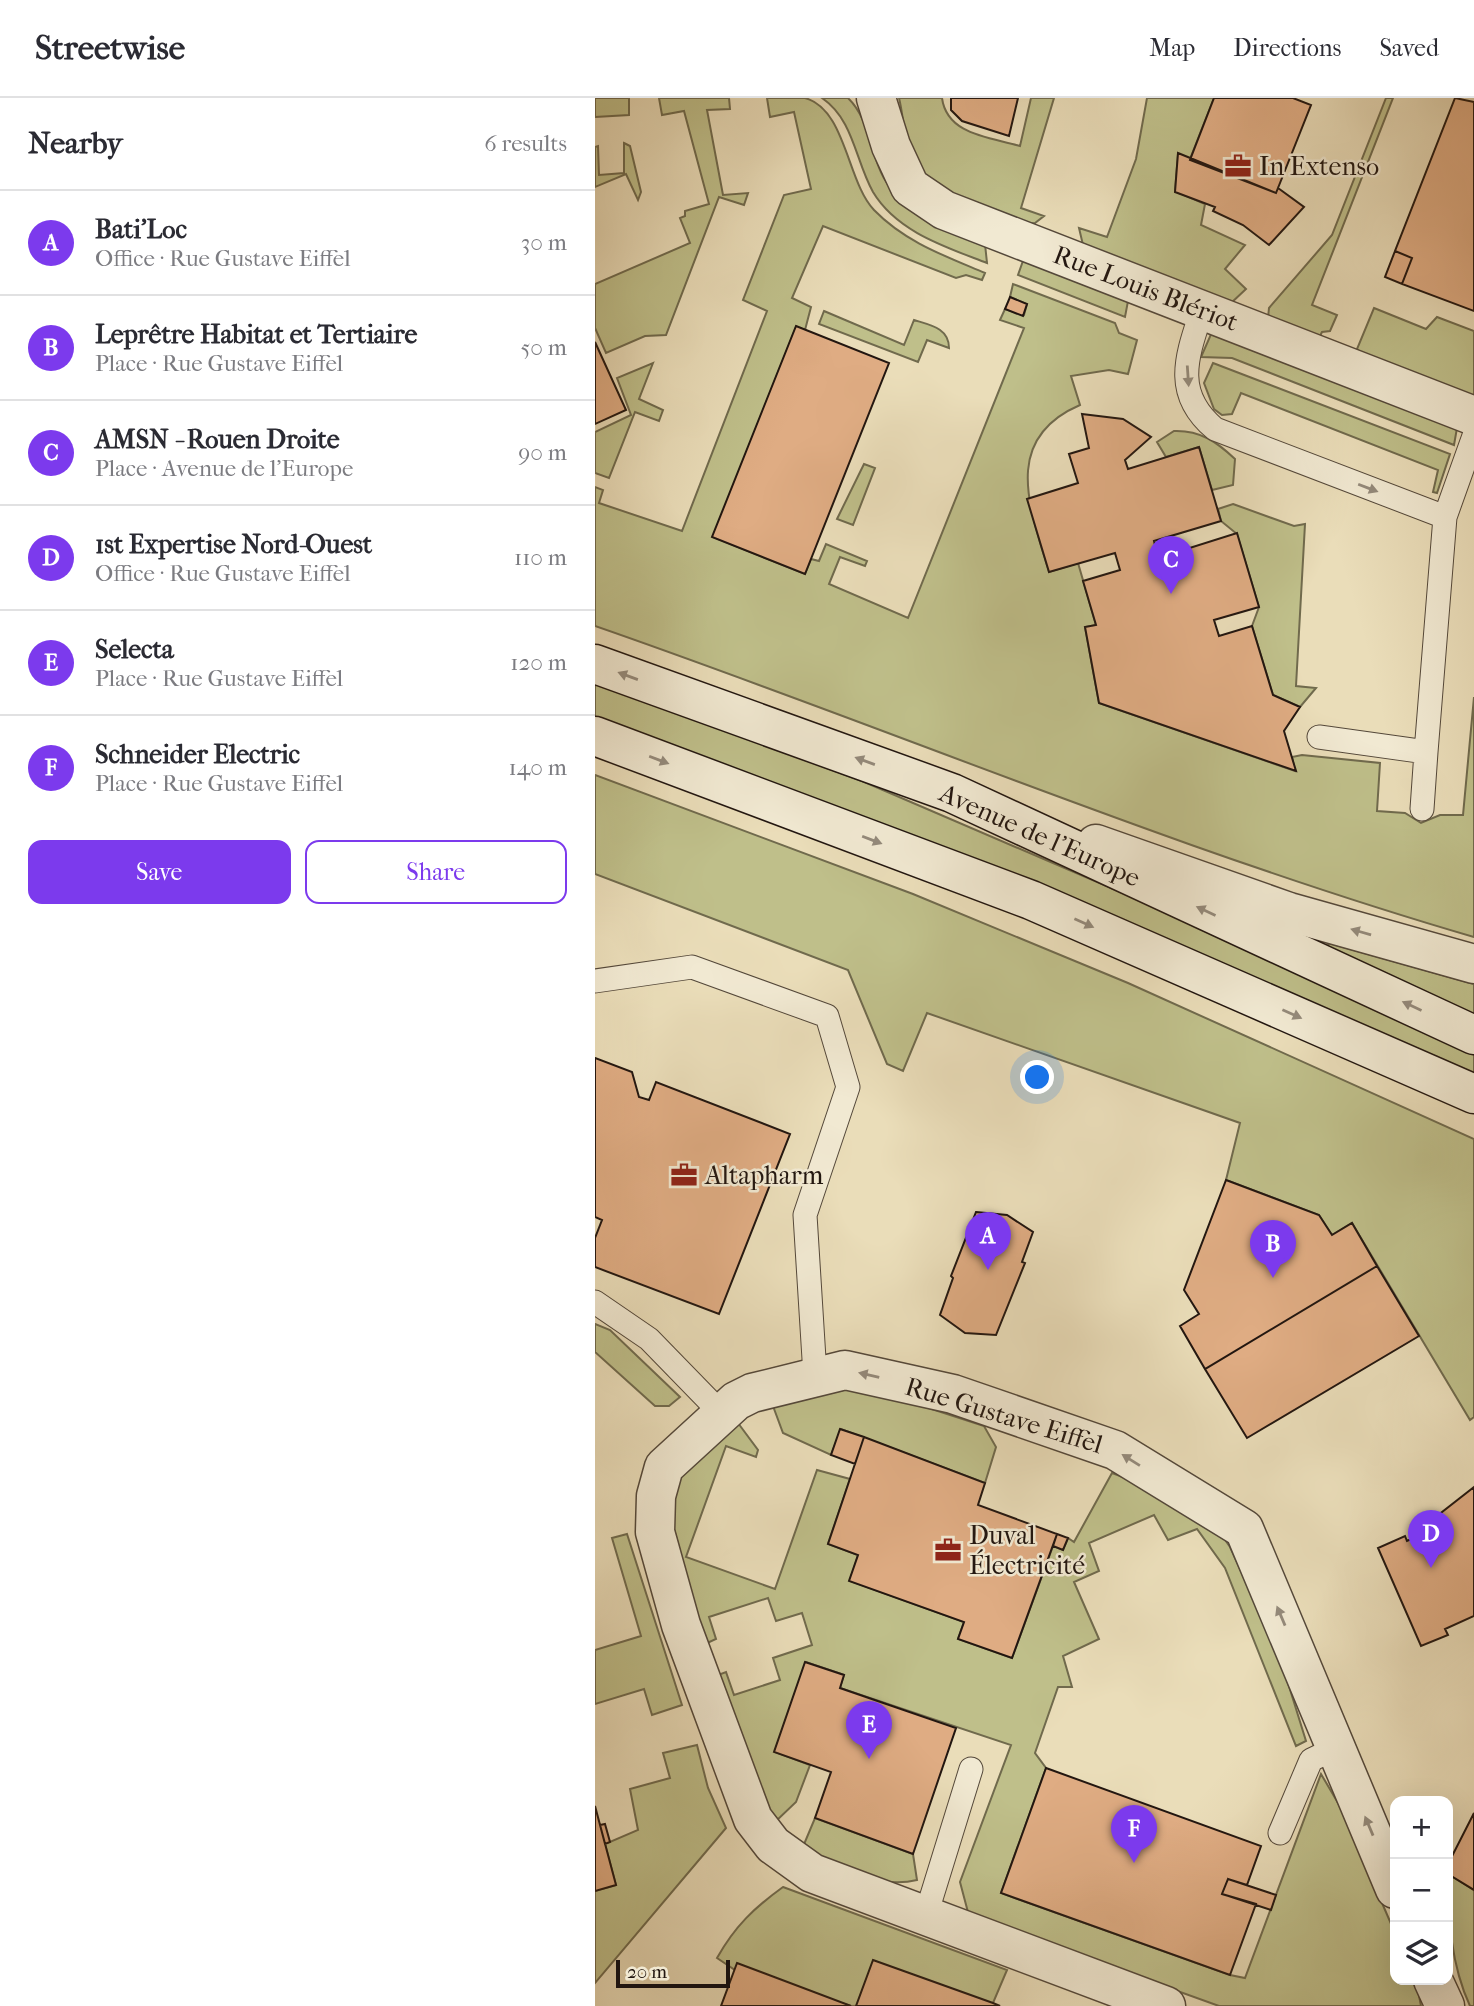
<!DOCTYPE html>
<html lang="en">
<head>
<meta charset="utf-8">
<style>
	:root { --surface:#fff; --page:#f2f2f3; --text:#2b2b33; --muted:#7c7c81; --line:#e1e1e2; --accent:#7c3aed }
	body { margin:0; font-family:"IM FELL French Canon",serif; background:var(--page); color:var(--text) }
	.controls { position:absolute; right:21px; bottom:21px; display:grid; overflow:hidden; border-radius:14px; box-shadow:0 7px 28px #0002 }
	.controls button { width:63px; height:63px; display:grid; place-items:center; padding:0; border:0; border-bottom:2px solid var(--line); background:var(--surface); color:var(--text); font:35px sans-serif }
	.scale { position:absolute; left:21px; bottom:18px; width:114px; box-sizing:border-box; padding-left:7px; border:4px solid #221610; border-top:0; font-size:19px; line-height:24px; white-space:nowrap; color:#221610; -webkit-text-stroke:5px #f1e9d2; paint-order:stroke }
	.you { position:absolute; left:443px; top:980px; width:24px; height:24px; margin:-18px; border:5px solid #fff; border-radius:50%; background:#1a73e8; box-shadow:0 0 0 10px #1a73e833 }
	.badge { display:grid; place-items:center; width:46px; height:46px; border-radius:50%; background:var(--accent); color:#fff; font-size:23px; font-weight:700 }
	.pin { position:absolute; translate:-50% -58px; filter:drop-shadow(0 2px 4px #0008) }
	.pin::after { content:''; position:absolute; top:37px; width:24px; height:21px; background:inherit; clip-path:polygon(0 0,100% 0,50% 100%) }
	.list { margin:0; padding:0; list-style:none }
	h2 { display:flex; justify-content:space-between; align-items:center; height:91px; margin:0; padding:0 28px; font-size:30px }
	h2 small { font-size:23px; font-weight:400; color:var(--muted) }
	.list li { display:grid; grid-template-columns:46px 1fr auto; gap:21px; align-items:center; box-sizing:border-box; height:105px; padding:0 28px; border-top:2px solid var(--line) }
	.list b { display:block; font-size:26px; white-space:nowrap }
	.list p { margin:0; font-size:23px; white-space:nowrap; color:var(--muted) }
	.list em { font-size:23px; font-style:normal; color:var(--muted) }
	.actions { display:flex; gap:14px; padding:21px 28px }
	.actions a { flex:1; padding:16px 0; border:2px solid var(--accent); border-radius:14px; text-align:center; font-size:24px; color:var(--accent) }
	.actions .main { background:var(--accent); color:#fff }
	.icon { flex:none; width:38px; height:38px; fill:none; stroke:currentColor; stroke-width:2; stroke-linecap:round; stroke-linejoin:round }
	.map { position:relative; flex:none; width:879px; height:1908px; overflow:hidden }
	header { display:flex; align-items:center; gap:42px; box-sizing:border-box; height:98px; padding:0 35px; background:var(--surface); border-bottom:2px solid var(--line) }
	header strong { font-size:33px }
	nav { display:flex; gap:38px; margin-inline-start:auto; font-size:24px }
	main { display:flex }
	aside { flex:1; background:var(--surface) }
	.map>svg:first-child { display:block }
</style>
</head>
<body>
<header>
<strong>Streetwise</strong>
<nav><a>Map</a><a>Directions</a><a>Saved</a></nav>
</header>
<main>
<aside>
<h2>Nearby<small>6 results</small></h2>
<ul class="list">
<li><span class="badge">A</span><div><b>Bati'Loc</b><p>Office · Rue Gustave Eiffel</p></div><em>30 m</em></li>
<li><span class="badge">B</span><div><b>Leprêtre Habitat et Tertiaire</b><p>Place · Rue Gustave Eiffel</p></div><em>50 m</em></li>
<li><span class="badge">C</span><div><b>AMSN - Rouen Droite</b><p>Place · Avenue de l'Europe</p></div><em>90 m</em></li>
<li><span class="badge">D</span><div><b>1st Expertise Nord-Ouest</b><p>Office · Rue Gustave Eiffel</p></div><em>110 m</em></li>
<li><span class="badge">E</span><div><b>Selecta</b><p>Place · Rue Gustave Eiffel</p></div><em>120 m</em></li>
<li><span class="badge">F</span><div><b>Schneider Electric</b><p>Place · Rue Gustave Eiffel</p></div><em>140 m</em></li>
</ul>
<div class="actions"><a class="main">Save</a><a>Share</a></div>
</aside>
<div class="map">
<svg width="879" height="1908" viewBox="0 0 879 1908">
	<rect width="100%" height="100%" fill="#eaddb9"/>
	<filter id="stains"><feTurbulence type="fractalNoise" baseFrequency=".00286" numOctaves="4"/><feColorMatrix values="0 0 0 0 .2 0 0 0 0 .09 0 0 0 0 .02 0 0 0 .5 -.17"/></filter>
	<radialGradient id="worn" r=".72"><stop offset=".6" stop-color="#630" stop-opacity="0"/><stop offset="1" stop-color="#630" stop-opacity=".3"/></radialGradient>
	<!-- green -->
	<path fill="#bfbf8a" stroke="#706a4d" stroke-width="2" d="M 0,0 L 34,0 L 34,17 L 0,19 Z
		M 64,0 L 134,0 L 135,11 L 112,12 L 128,97 L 153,95 L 149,107 L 124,99 L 71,237 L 50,238 L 11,255 L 0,230 L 0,186 L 95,145 L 85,120 L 90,118 L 90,113 L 114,106 L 89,13 L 67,17 Z
		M 172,0 C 184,0 199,0 210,0 C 251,11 252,84 279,112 C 310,144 350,158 390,175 L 387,182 L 371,177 L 361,180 L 228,128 L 197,200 L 216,209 L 210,232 L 201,229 L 118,439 L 210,476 L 216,461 L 224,463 L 231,446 L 272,463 L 270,468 L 245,459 L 234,486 L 313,520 L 429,230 L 405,222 L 410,211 L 429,217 L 432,206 L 415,199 L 418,186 L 520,225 L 524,235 L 542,242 L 533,276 L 514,272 L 476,278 L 485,307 C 406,341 435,410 454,474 L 483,465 L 501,527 L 490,529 L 504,605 L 700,673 L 697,659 L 707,657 L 785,665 L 782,713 L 810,715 L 826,725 L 845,717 L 868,717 L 879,599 L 879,839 C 580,752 294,630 0,528 L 0,389 L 8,392 L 4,405 L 87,433 L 172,213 L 148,202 L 189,97 L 216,91 L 199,14 L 175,19 Z
		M 227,0 L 253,0 C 277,23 275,63 294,88 C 316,117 358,130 390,146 L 392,165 C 351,149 302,134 278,94 C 260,62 259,22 227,0 Z
		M 304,0 L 347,0 C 352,37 395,39 425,48 L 436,0 L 459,0 L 426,110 L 449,118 L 440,125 L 430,126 C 398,113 335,96 318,63 C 309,47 309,19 304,0 Z
		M 552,0 L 619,0 L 595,61 L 583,56 L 580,93 L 610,106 L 606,127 L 650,147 L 630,171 L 651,191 L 635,206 L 488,147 L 484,130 L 512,139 L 541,61 Z
		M 791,0 L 798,0 L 717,207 L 742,217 L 735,233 L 727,234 L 724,240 L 673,220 L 674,210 L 737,137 Z
		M 29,45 L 35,48 L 46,94 L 43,102 L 31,76 L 0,89 L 0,49 L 3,48 L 4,77 L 29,75 Z
		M 429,160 L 533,203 L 530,219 L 423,177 Z
		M 779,210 L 831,231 L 842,219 L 879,233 L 879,300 L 766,256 L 762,251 Z
		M 229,213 L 309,247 L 319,222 C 335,227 354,230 354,250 L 332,242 L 323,264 L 224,226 Z
		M 617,234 L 862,330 L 859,347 L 637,260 L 606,259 Z
		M 58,265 L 44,301 L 68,312 L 64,323 L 40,314 L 14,380 L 0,375 L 0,334 L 36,317 L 22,280 Z
		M 618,265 L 855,356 L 842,395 L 838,394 L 843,372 L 646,295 L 637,316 L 627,317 L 619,311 L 609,285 Z
		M 579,333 C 605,332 622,344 640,361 L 638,387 L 617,392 L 604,349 L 571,359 L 562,344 Z
		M 269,366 L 280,370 L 258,427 L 242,421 Z
		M 638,406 L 699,428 L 710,426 L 701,588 L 721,590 L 705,609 L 678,597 L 657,528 L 664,509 L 642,436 L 626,423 L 623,411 Z
		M 0,584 L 267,683 L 879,946 L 879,987 L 0,625 Z
		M 0,677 L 318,796 L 533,885 L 879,1041 L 879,1319 L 875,1322 L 757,1125 L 737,1137 L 724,1117 L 631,1082 L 645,1025 L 332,915 L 308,973 L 292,966 L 253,872 L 0,776 Z
		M 734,845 L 879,886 L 879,924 L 732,850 Z
		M 0,1226 L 15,1232 L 85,1299 L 74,1308 L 60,1308 L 0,1254 Z
		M 266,1288 L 389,1328 L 401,1349 L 390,1385 L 246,1331 L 236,1357 L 188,1335 L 178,1308 Z
		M 143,1325 L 163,1352 L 161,1359 L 131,1348 L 91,1459 L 180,1491 L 222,1372 L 255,1381 L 233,1446 L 263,1457 L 255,1483 L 369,1524 L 363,1541 L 417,1560 L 458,1448 L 468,1452 L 473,1440 L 479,1444 L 517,1375 L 582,1399 L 615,1420 L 635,1449 L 684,1556 L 711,1643 L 701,1648 L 630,1470 L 602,1431 L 573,1442 L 559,1417 L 494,1445 L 504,1473 L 479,1484 L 504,1541 L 468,1558 L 477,1589 L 463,1589 L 440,1655 L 451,1670 L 406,1795 L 635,1877 L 650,1880 L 726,1676 L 746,1710 L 800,1835 L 800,1882 L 821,1882 L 826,1908 L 624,1908 L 374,1818 L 365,1784 L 416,1647 L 245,1590 L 249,1577 L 211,1564 L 180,1654 L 215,1667 L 201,1704 L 179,1725 L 123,1577 L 131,1574 L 139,1597 L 185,1582 L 178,1560 L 217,1547 L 207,1515 L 181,1523 L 173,1500 L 114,1519 L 121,1541 L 110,1546 L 72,1405 L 79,1382 Z
		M 32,1436 L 87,1607 L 57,1617 L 49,1591 L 0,1606 L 0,1552 L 46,1538 L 17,1440 Z
		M 102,1647 L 113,1690 L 131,1730 L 0,1885 L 0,1793 L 21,1787 L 10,1746 L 43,1732 L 35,1691 L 75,1680 L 68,1655 Z
		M 220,1720 L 318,1756 L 322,1782 C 282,1792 243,1768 207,1751 Z
		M 853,1776 L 879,1792 L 879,1908 L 875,1908 C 856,1867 853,1821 853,1776 Z
		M 188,1789 L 412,1872 L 398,1905 L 256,1908 L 140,1872 L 122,1860 C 140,1828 159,1810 188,1789 Z"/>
	<!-- building -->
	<path fill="#dfac83" stroke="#221610" stroke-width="2" d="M 356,0 L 423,0 L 414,38 L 367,23 L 356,12 Z
		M 619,0 L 698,0 L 716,7 L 681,95 L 595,62 Z
		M 860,0 L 879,4 L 879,213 L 807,186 L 817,160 L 800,153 Z
		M 583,55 L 681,95 L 683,90 L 709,109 L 674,147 L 648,127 L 618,113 L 620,109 L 580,94 Z
		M 800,153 L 817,160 L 807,186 L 790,179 Z
		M 415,199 L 432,206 L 428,218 L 410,211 Z
		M 201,228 L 294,265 L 210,476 L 117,439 Z
		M 0,244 L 31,312 L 0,326 Z
		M 487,316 L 528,321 L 556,339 L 530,362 L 533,371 L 604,349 L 626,423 L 559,443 L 563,460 L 642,435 L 664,509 L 619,522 L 624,538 L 657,528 L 678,597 L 705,609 L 689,633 L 701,673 L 504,605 L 490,529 L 501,527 L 488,483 L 525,472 L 520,455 L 454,474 L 432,401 L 483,385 L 474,356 L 494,350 Z
		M 0,960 L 37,974 L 44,999 L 54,1002 L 61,984 L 195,1036 L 124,1216 L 0,1169 L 0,1140 L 7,1122 L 0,1119 Z
		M 631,1082 L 724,1117 L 737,1137 L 757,1125 L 782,1168 L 610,1271 L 585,1228 L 604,1216 L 589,1192 Z
		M 381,1114 L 412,1117 L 438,1134 L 427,1164 L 430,1165 L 401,1237 L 370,1235 L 345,1217 L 358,1180 L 356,1178 Z
		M 782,1168 L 824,1238 L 652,1340 L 610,1271 Z
		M 245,1331 L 269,1339 L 260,1366 L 236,1357 Z
		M 269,1339 L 390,1385 L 383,1407 L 462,1436 L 417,1560 L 363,1541 L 369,1524 L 254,1483 L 263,1457 L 233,1446 Z
		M 879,1389 L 879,1518 L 850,1531 L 853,1537 L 826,1548 L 783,1450 L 810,1438 L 812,1443 L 848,1427 L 842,1418 Z
		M 462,1436 L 473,1440 L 468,1452 L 458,1448 Z
		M 210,1564 L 249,1577 L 245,1590 L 361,1630 L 318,1756 L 220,1720 L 236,1674 L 179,1654 Z
		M 451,1670 L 666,1748 L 652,1787 L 633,1781 L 627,1796 L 661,1806 L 635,1877 L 406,1795 Z
		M 0,1708 L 21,1787 L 0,1793 Z
		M 879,1715 L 879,1792 L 853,1776 L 853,1766 Z
		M 10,1726 L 15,1744 L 10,1746 L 5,1727 Z
		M 633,1781 L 681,1797 L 676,1812 L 627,1796 Z
		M 278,1862 L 398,1905 L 405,1908 L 261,1908 Z
		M 142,1865 L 256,1908 L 126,1908 Z"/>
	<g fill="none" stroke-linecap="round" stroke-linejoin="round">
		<!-- lane casing -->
		<g stroke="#54483a" stroke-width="25">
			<path id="lane" d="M 607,212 C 592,258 577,295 620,331 L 850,419 L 879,338
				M 724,639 L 831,654 L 827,711
				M 831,654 L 850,419
				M 0,883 L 97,869 L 232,918 L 253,989 L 210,1117 L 220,1277
				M 0,1204 L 54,1241 L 127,1316
				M 685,1735 L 716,1662 L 741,1650
				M 330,1820 L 376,1671"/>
		</g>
		<!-- street casing -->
		<g stroke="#54483a" stroke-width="41">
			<path id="street" d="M 281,0 L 296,48 L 315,89 L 349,112 L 879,318
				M 501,746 L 694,814 L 879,866
				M 838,1882 L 850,1908
				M 571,1908 L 217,1775 L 178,1747 L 158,1721 L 86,1527 L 60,1434 L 61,1398 L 69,1369 L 141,1303 L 157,1295 L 250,1272 L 358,1296 L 520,1352 L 649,1431 L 800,1791"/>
		</g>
		<!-- secondary casing -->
		<g stroke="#221610" stroke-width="41">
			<path id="secondary" d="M 0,566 L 357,695 L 879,937
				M 0,638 L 436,802 L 879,996"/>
		</g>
		<!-- lane -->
		<use href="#lane" stroke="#f1e9d2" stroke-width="23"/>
		<!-- street -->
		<use href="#street" stroke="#f1e9d2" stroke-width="38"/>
		<!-- secondary -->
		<use href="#secondary" stroke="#f1e9d2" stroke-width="38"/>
	</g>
	<!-- one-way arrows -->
	<defs><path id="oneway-solid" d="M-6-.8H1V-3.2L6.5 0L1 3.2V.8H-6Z" transform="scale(1.75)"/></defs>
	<g fill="#948a7b">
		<use href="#oneway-solid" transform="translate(593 278) rotate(86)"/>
		<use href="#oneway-solid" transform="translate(773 390) rotate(21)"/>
		<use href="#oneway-solid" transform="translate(33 578) rotate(-160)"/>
		<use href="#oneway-solid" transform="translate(64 662) rotate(21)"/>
		<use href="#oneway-solid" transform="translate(270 663) rotate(-160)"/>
		<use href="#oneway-solid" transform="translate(277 742) rotate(21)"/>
		<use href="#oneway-solid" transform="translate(611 813) rotate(-155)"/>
		<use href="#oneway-solid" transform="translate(489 825) rotate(24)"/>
		<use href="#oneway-solid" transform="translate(766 834) rotate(-164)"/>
		<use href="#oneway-solid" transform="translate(817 908) rotate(-155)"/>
		<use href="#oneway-solid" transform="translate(697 916) rotate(24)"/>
		<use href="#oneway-solid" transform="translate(274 1277) rotate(-167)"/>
		<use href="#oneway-solid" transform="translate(536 1362) rotate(-148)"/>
		<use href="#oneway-solid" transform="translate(686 1518) rotate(-113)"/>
		<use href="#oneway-solid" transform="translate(774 1728) rotate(-113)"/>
	</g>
	<!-- icons -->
	<defs>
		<g id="office-bare" transform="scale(2.1)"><path d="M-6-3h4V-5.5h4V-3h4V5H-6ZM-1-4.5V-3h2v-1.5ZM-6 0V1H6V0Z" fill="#8f2418" stroke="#f1e9d2" stroke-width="2.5" paint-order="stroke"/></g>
	</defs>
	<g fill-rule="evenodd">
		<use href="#office-bare" x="643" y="68"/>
		<use href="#office-bare" x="89" y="1077"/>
		<use href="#office-bare" x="353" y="1452"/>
	</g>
	<g text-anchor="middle" stroke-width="5" stroke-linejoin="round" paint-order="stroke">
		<!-- poi labels -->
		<g font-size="26" fill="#221610" stroke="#f1e9d2" text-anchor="start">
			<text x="664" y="77">In Extenso</text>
			<text x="110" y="1086">Altapharm</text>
			<text x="374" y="1446">Duval<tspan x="374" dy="30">Électricité</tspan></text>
		</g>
		<!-- street labels -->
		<g font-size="26" fill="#221610" stroke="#f1e9d2">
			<text transform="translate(551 190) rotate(21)" y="9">Rue Louis Blériot</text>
			<text transform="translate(445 737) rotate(24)" y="9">Avenue de l'Europe</text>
			<text transform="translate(409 1317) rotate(17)" y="9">Rue Gustave Eiffel</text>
		</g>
	</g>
	<rect width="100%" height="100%" filter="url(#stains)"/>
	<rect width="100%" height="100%" fill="url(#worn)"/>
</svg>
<div class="controls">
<button>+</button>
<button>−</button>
<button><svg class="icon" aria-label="layers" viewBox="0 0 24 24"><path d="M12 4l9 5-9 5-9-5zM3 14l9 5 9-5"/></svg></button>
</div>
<div class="scale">20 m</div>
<div class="you"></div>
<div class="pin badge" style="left:393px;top:1172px">A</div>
<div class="pin badge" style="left:678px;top:1180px">B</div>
<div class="pin badge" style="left:576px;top:496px">C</div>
<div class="pin badge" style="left:836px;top:1470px">D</div>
<div class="pin badge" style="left:274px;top:1661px">E</div>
<div class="pin badge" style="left:539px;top:1765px">F</div>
</div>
</main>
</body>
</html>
